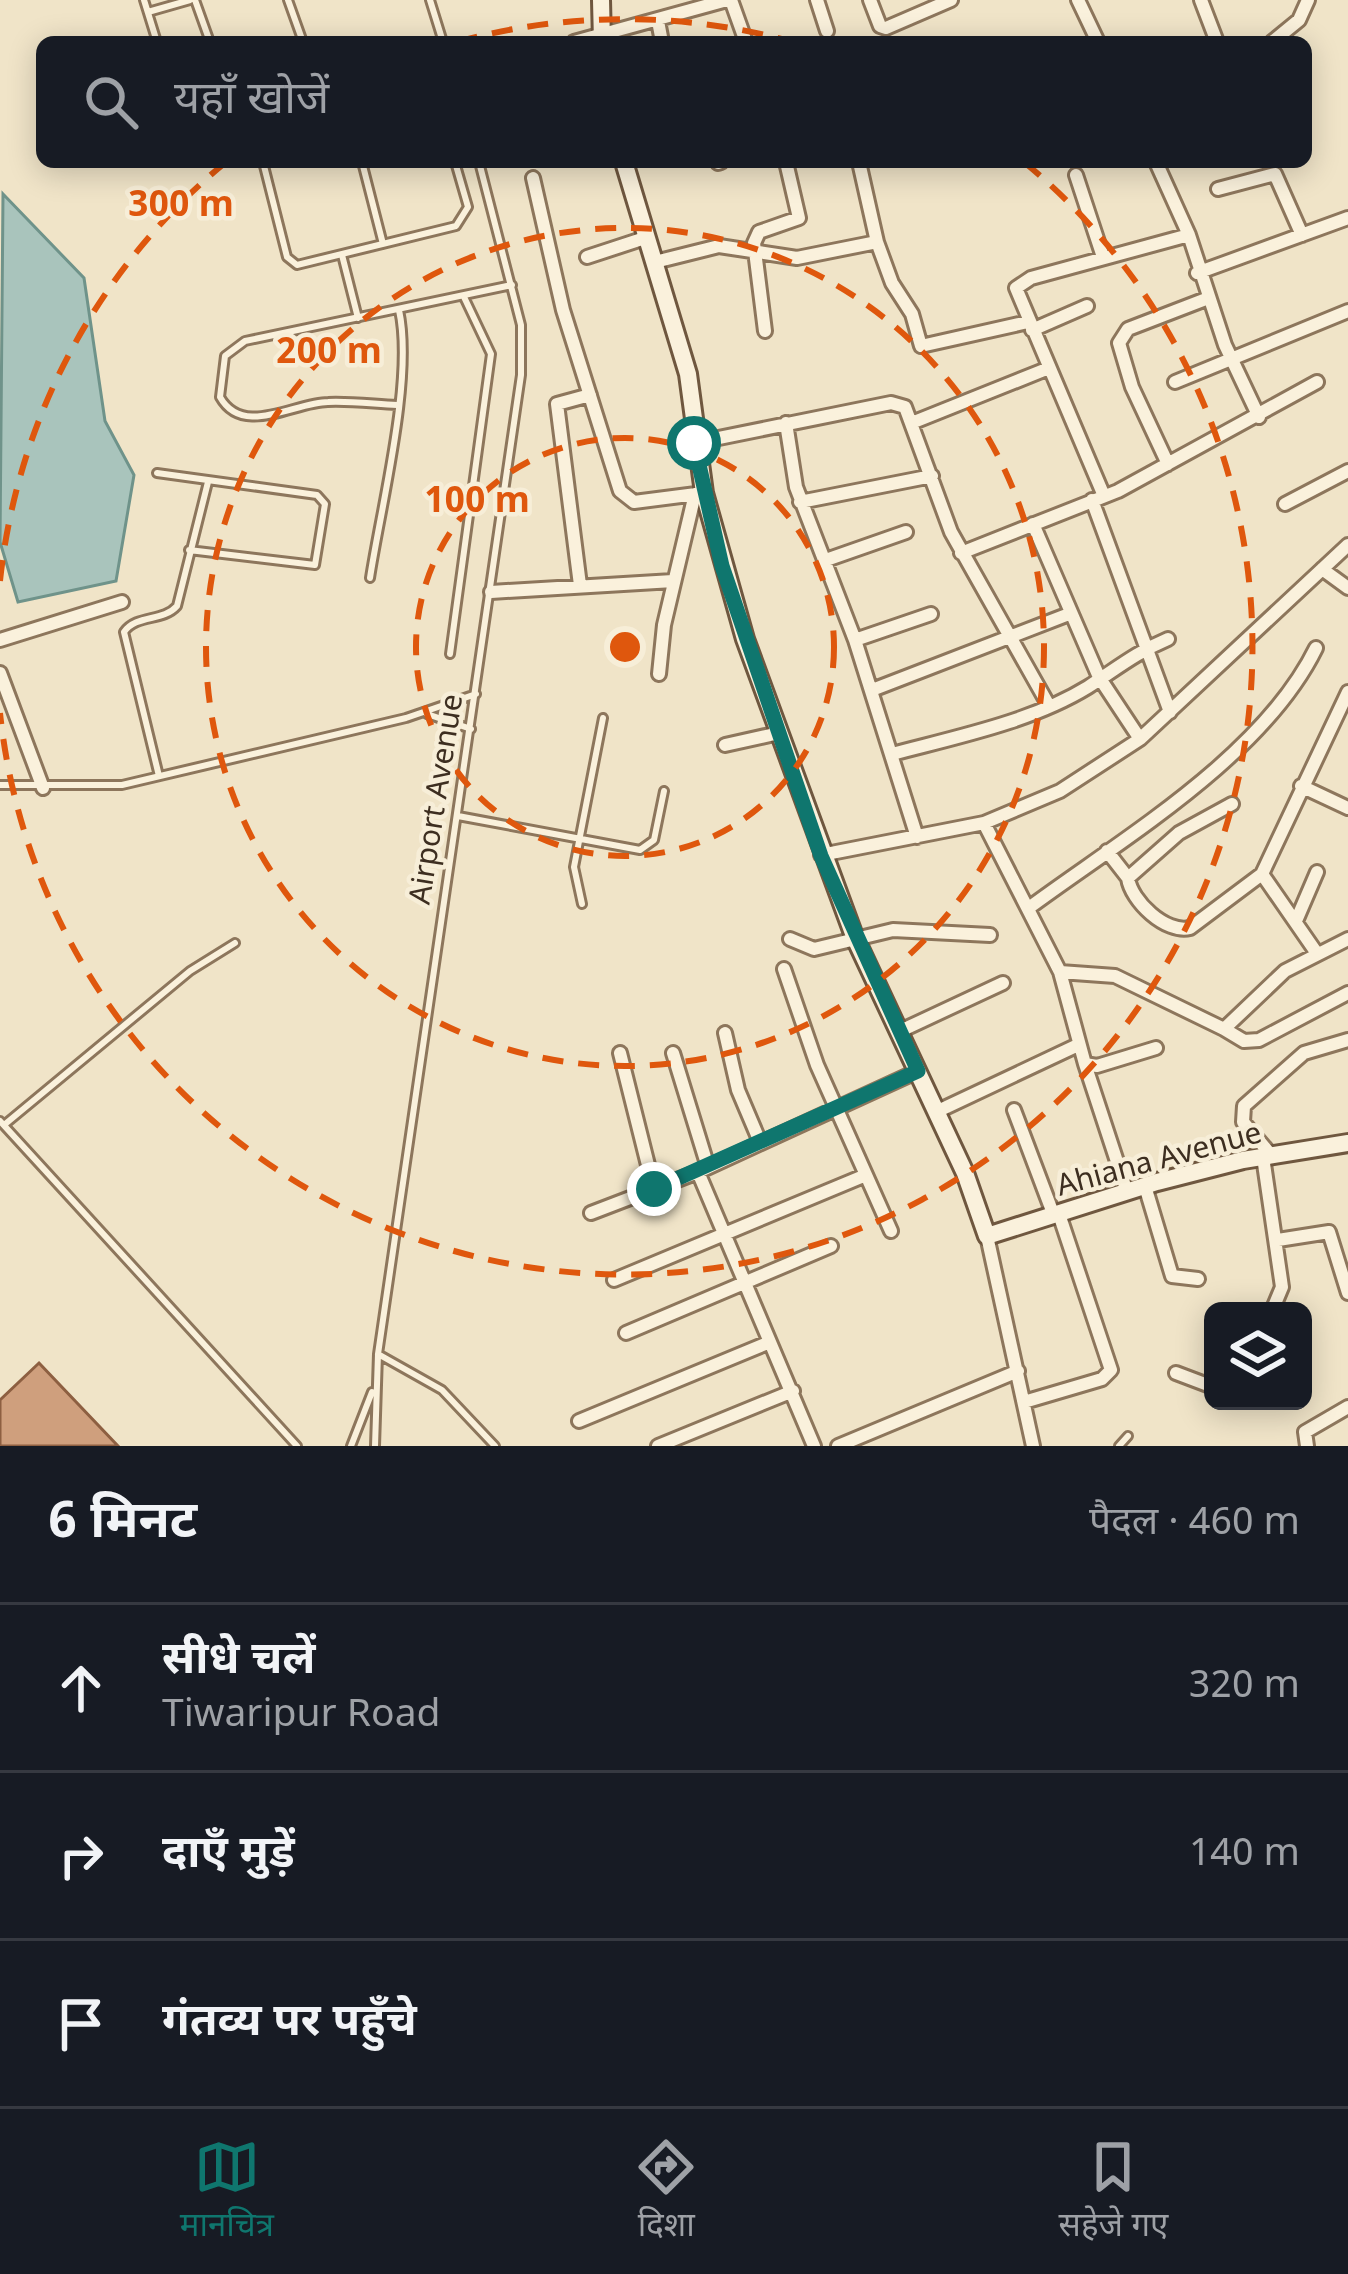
<!DOCTYPE html>
<html lang="hi">
<head>
<meta charset="utf-8">
<style>
	:root { --surface:#171b24; --page:#242831; --text:#f1f3f6; --muted:#9ea1a6; --line:#363941; --accent:#0f766e }
	body { margin:0; font-family:Georgia,"Noto Sans Devanagari",serif; background:var(--page); color:var(--text) }
	.controls { position:absolute; right:36px; bottom:36px; display:grid; overflow:hidden; border-radius:18px; box-shadow:0 6px 30px #0003 }
	.controls button { width:108px; height:108px; display:grid; place-items:center; padding:0; border:0; border-bottom:3px solid var(--line); background:var(--surface); color:var(--text); font:60px sans-serif }
	.stop { position:absolute; width:36px; height:36px; margin:-27px; border:9px solid #0f766e; border-radius:50%; background:#fff }
	.stop.end { background:#0f766e; border-color:#fff; box-shadow:0 3px 12px #0008 }
	.list { margin:0; padding:0; list-style:none }
	h2 { display:flex; justify-content:space-between; align-items:center; height:156px; margin:0; padding:0 48px; font-size:51px }
	h2 small { font-size:39px; font-weight:400; color:var(--muted) }
	.list li { display:grid; grid-template-columns:78px 1fr auto; gap:36px; align-items:center; box-sizing:border-box; height:168px; padding:0 48px; border-top:3px solid var(--line) }
	.list b { display:block; font-size:45px; white-space:nowrap }
	.list p { margin:0; font-size:39px; white-space:nowrap; color:var(--muted) }
	.list em { font-size:39px; font-style:normal; color:var(--muted) }
	.icon { flex:none; width:66px; height:66px; fill:none; stroke:currentColor; stroke-width:2; stroke-linecap:round; stroke-linejoin:round }
	.map { position:relative; flex:none; width:1348px; height:1446px; overflow:hidden }
	.search { position:absolute; background:var(--surface); box-shadow:0 6px 30px #0003; left:36px; right:36px; top:36px; height:132px; display:flex; align-items:center; gap:30px; box-sizing:border-box; padding:0 42px; border-radius:18px; color:var(--muted); font-size:45px }
	.sheet { height:660px; background:var(--surface) }
	nav { display:flex; justify-content:space-around; align-items:center; box-sizing:border-box; height:168px; border-top:3px solid var(--line); background:var(--surface); font-size:33px; color:var(--muted) }
	nav a { display:grid; justify-items:center; gap:6px }
	nav .on { color:var(--accent) }
	.map>svg:first-child { display:block }
</style>
</head>
<body>
<div class="map">
<svg width="1348" height="1446" viewBox="0 0 1348 1446">
	<rect width="100%" height="100%" fill="#f0e4c8"/>
	<!-- water -->
	<path fill="#a9c4bc" stroke="#6f938a" stroke-width="3" d="M 3,194 L 84,278 L 105,421 L 134,475 L 116,581 L 18,602 L 0,542 Z"/>
	<!-- building -->
	<path fill="#cf9f7d" stroke="#8d5f41" stroke-width="3" d="M 39,1363 L 118,1446 L 0,1446 L 0,1400 Z"/>
	<g fill="none" stroke-linecap="round" stroke-linejoin="round">
		<!-- lane casing -->
		<g stroke="#8d765c" stroke-width="12">
			<path id="lane" d="M 144,0 L 157,42
				M 195,0 L 210,42
				M 288,0 L 303,42
				M 430,0 L 443,42
				M 148,12 L 190,0
				M 263,162 L 287,257 L 297,265 L 456,226 L 468,207 L 455,162
				M 362,162 L 383,244
				M 342,255 L 358,318
				M 397,405 C 374,404 351,401 328,402 C 295,402 243,438 220,397 L 225,356 L 245,341 L 512,285
				M 157,473 L 317,495 L 325,504 L 315,565 L 189,550
				M 370,578 C 381,506 414,379 399,310
				M 450,654 L 491,354 L 464,297
				M 427,714 L 471,729
				M 159,776 L 124,632 C 137,614 163,622 177,606 L 208,482
				M 0,785 L 122,785 L 406,718 L 476,694
				M 458,816 L 640,850 L 654,840 L 664,791
				M 582,904 L 574,867 L 603,718
				M 0,1121 L 297,1446
				M 4,1125 L 190,971 L 235,943
				M 378,1354 L 442,1390 L 495,1446
				M 351,1446 L 372,1392
				M 375,1446 L 378,1354 L 521,375 L 521,325 L 479,162
				M 1119,1446 L 1128,1436"/>
		</g>
		<!-- street casing -->
		<g stroke="#8d765c" stroke-width="18">
			<path id="street" d="M 731,0 L 746,42
				M 817,0 L 827,31
				M 870,0 L 880,26 L 886,28 L 951,0
				M 1078,0 L 1098,42
				M 1201,0 L 1217,42
				M 658,21 L 662,42
				M 574,42 L 727,0
				M 1272,42 L 1299,20 L 1308,0
				M 859,162 L 877,242 L 892,283 L 912,314 L 921,346 L 1028,322
				M 1156,162 L 1189,235 L 1225,345 L 1259,417
				M 718,163 L 721,162
				M 1076,175 L 1103,257
				M 533,178 L 563,310 L 620,491 L 634,502 L 704,493
				M 1218,189 L 1275,174 L 1302,235
				M 587,257 L 648,237
				M 655,262 L 719,246 L 797,258 L 877,242
				M 1197,273 L 1348,218
				M 1032,330 L 1087,306
				M 765,331 L 754,243 L 759,232 L 799,218 L 786,162
				M 1175,382 L 1348,311
				M 914,422 L 1049,368
				M 786,423 L 796,487 L 855,640 L 917,837
				M 694,443 L 891,403 L 905,407 L 951,532 L 1048,704
				M 1168,464 L 1132,387 L 1119,343 L 1128,329 L 1206,299
				M 1104,496 L 1016,288 L 1031,278 L 1189,235
				M 1092,500 L 1170,712
				M 800,502 L 932,476
				M 1285,504 L 1348,471
				M 1033,524 L 1099,677 L 1140,739
				M 961,553 L 1118,491 L 1317,382
				M 826,560 L 906,532
				M 1322,569 L 1348,588
				M 580,585 L 557,404 L 590,395
				M 491,592 L 673,581
				M 0,640 L 122,602
				M 855,640 L 931,614
				M 0,673 L 43,788
				M 659,674 L 664,625 L 695,494
				M 872,690 L 1069,614
				M 725,745 L 779,733
				M 892,754 C 956,737 1031,722 1088,687 C 1116,669 1137,652 1168,639
				M 1301,786 L 1348,808
				M 1232,804 L 1179,833 L 1128,878 C 1131,901 1166,934 1190,928 L 1262,874 L 1348,692
				M 984,823 L 1060,791 L 1140,739 L 1348,545
				M 1107,851 L 1128,878
				M 821,855 L 984,823 L 1060,972 L 1115,976 L 1224,1029 L 1285,971 L 1348,939
				M 1262,874 L 1316,952
				M 1030,907 C 1125,837 1263,756 1316,648
				M 1296,921 L 1317,872
				M 790,939 L 814,949 L 893,930 L 990,935
				M 784,969 L 817,1065 L 891,1231
				M 1060,972 L 1085,1064 L 1097,1066 L 1156,1048
				M 1224,1029 L 1244,1041 L 1259,1040 L 1348,993
				M 898,1032 L 1003,983
				M 725,1033 L 738,1090 L 760,1142
				M 620,1053 L 654,1189
				M 673,1053 L 708,1167
				M 1085,1064 L 1127,1192
				M 1014,1110 L 1054,1216
				M 938,1111 L 1078,1045
				M 1272,1156 L 1243,1122 L 1244,1106 L 1304,1053 L 1348,1040
				M 1263,1157 L 1282,1287 L 1272,1311
				M 698,1172 L 814,1446
				M 1145,1186 L 1172,1276 L 1198,1279
				M 591,1213 L 698,1172 L 918,1071
				M 987,1236 L 1033,1446
				M 1278,1240 L 1329,1232 L 1348,1293
				M 614,1280 L 866,1175
				M 626,1333 L 831,1246
				M 1176,1373 L 1213,1387
				M 1024,1402 L 1102,1379 L 1111,1370 L 1059,1214
				M 579,1421 L 770,1342
				M 658,1446 L 793,1391
				M 838,1446 L 1018,1371
				M 1307,1446 L 1305,1432 L 1348,1407"/>
		</g>
		<!-- secondary casing -->
		<g stroke="#6f573f" stroke-width="22">
			<path id="secondary" d="M 601,0 L 602,42
				M 624,162 L 688,374 L 704,493 L 745,639 L 854,936 L 965,1173 L 987,1236 L 1157,1182 L 1243,1160 L 1348,1143"/>
		</g>
		<!-- lane -->
		<use href="#lane" stroke="#faf1dc" stroke-width="6"/>
		<!-- street -->
		<use href="#street" stroke="#faf1dc" stroke-width="12"/>
		<!-- secondary -->
		<use href="#secondary" stroke="#faf1dc" stroke-width="16"/>
	</g>
	<g fill="none" stroke-linecap="round" stroke-linejoin="round">
		<!-- route -->
		<path stroke="#0f766e" stroke-width="15" d="M 654,1189 L 918,1071 L 821,856 L 722,566 L 694,443"/>
	</g>
	<!-- distance rings -->
	<g fill="none" stroke="#df570d" stroke-width="6" stroke-dasharray="21 15">
		<circle cx="625" cy="647" r="209"/>
		<circle cx="625" cy="647" r="419"/>
		<path d="M0 581A628 628 0 0 1 226 162M457 42A628 628 0 0 1 793 42M1024 162A628 628 0 1 1 0 713"/>
	</g>
	<g text-anchor="middle" stroke-width="9" stroke-linejoin="round" paint-order="stroke">
		<!-- street labels -->
		<g font-size="30" fill="#3d2e20" stroke="#f7eed8">
			<text transform="translate(436 799) rotate(-81)" y="10">Airport Avenue</text>
			<text transform="translate(1159 1159) rotate(-15)" y="10">Ahiana Avenue</text>
		</g>
	</g>
	<circle cx="625" cy="647" r="18" fill="#df570d" stroke="#f7eed8" stroke-width="6"/>
	<g font-size="36" text-anchor="middle" font-weight="bold" fill="#df570d" stroke="#f7eed8" stroke-width="9" stroke-linejoin="round" paint-order="stroke">
		<text x="181" y="216">300 m</text>
		<text x="329" y="363">200 m</text>
		<text x="477" y="512">100 m</text>
	</g>
</svg>
<div class="controls">
<button><svg class="icon" aria-label="layers" viewBox="0 0 24 24"><path d="M12 4l9 5-9 5-9-5zM3 14l9 5 9-5"/></svg></button>
</div>
<div class="stop" style="left:694px;top:443px"></div>
<div class="stop end" style="left:654px;top:1189px"></div>
<div class="search"><svg class="icon" aria-label="search" viewBox="0 0 24 24"><circle cx="10" cy="10" r="6"/><path d="M15 15l6 6"/></svg>यहाँ खोजें</div>
</div>
<section class="sheet">
<h2>6 मिनट<small>पैदल · 460 m</small></h2>
<ul class="list">
<li><svg class="icon" aria-label="ahead" viewBox="0 0 24 24"><path d="M12 20V5M6 11l6-6 6 6"/></svg><div><b>सीधे चलें</b><p>Tiwaripur Road</p></div><em>320 m</em></li>
<li><svg class="icon" aria-label="right" viewBox="0 0 24 24"><path d="M7 20v-9h11M14 6l5 5-5 5"/></svg><div><b>दाएँ मुड़ें</b></div><em>140 m</em></li>
<li><svg class="icon" aria-label="arrive" viewBox="0 0 24 24"><path d="M6 21V4h12l-3 4 3 4H6"/></svg><div><b>गंतव्य पर पहुँचे</b></div></li>
</ul>
</section>
<nav>
<a class="on"><svg class="icon" aria-label="map" viewBox="0 0 24 24"><path d="M3 6l6-2 6 2 6-2v14l-6 2-6-2-6 2zM9 4v14M15 6v14"/></svg>मानचित्र</a>
<a><svg class="icon" aria-label="directions" viewBox="0 0 24 24"><path d="M12 3l9 9-9 9-9-9zM9 14v-3h6M13 9l2 2-2 2"/></svg>दिशा</a>
<a><svg class="icon" aria-label="saved" viewBox="0 0 24 24"><path d="M7 4h10v16l-5-4-5 4z"/></svg>सहेजे गए</a>
</nav>
</body>
</html>
